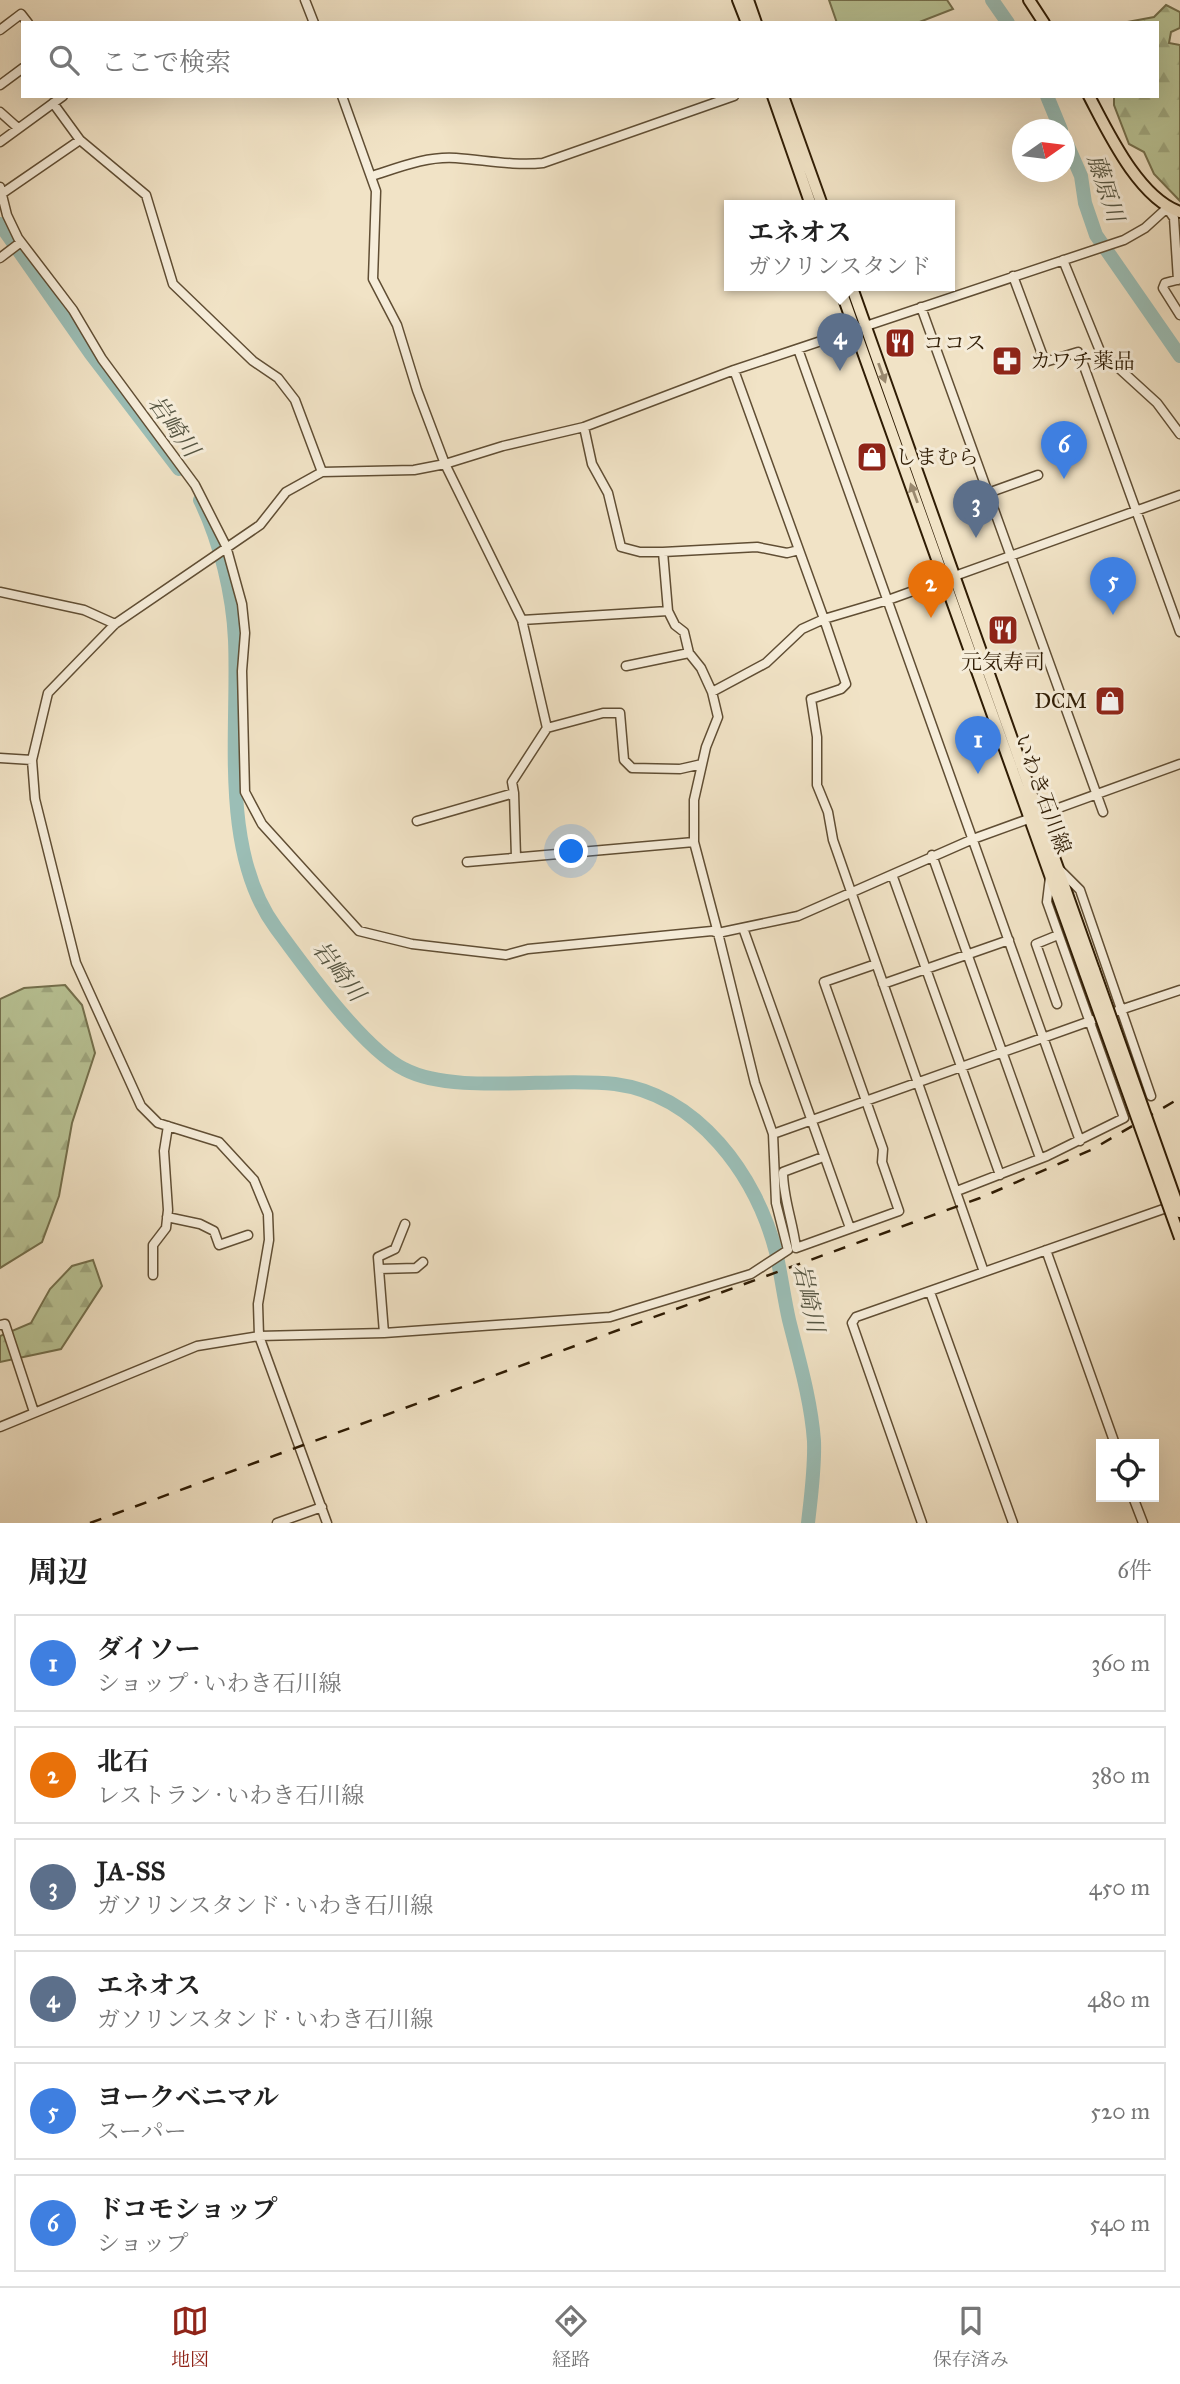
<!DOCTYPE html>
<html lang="ja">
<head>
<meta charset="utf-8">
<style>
	:root { --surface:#fff; --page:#f2f2f2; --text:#222; --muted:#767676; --line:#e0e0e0; --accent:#8f2418 }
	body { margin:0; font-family:"IM FELL Great Primer","Noto Serif JP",serif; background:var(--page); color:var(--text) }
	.controls { position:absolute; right:21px; bottom:21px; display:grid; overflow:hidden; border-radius:0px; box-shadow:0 7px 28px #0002 }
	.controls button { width:63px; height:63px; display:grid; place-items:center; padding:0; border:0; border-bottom:2px solid var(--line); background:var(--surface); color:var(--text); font:35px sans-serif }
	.compass { position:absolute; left:1012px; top:119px; width:63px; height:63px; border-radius:50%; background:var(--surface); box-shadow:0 7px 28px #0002; rotate:76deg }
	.you { position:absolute; left:572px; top:852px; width:24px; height:24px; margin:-18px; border:5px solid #fff; border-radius:50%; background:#1a73e8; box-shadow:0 0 0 10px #1a73e833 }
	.badge { display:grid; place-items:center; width:46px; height:46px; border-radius:50%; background:var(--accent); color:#fff; font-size:23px; font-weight:700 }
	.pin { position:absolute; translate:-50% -58px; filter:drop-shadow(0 2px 4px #0008) }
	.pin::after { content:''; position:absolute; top:37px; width:24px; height:21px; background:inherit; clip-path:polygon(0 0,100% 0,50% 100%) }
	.popup { position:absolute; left:724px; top:200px; width:231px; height:91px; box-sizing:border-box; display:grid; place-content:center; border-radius:0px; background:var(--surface); filter:drop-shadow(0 2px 5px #0005); font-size:23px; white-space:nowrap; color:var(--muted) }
	.popup b { font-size:26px; color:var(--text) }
	.popup::after { content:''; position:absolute; left:50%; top:100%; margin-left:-14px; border:14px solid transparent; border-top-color:var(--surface) }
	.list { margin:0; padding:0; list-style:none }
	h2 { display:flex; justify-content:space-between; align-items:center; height:91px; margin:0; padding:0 28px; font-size:30px }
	h2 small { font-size:23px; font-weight:400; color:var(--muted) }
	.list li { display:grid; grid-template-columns:46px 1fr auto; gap:21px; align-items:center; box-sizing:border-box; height:98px; margin:0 14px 14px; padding:0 14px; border:2px solid var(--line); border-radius:0px }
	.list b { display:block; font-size:26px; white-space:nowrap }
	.list p { margin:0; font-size:23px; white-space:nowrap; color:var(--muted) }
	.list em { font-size:23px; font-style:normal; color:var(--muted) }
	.icon { flex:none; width:38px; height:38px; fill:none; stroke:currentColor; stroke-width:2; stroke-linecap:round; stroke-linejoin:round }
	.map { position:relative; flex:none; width:1180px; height:1523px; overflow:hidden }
	.search { position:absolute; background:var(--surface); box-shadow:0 7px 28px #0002; left:21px; right:21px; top:21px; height:77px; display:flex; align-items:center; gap:18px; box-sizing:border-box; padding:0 24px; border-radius:0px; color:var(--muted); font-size:26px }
	.sheet { height:763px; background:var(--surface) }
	nav { display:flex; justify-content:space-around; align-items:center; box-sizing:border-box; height:98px; border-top:2px solid var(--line); background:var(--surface); font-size:19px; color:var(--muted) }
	nav a { display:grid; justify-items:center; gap:4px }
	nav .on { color:var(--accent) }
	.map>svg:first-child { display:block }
</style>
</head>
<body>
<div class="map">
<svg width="1180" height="1523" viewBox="0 0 1180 1523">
	<defs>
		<pattern id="forest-firs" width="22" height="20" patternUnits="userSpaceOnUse" patternTransform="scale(1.75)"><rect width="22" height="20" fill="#b9c496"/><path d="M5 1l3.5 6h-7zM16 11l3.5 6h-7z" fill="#9fa880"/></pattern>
	</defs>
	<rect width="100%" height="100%" fill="#f1e3c6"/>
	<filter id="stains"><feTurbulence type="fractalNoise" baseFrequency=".00286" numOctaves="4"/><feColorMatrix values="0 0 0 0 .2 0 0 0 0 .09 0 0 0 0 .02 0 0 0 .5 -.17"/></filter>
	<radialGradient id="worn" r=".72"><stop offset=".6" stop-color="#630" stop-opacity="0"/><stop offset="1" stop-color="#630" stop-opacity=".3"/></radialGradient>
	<!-- grass -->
	<path fill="#b9c496" stroke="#74704d" stroke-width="2" d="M 829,0 L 947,0 L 953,9 L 917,23 L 837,23 Z"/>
	<!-- forest -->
	<path fill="url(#forest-firs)" stroke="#74704d" stroke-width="2" d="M 1166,5 L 1180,12 L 1180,28 L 1171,32 L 1169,43 L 1180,45 L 1180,201 L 1154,174 L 1144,152 L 1129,144 L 1114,105 L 1114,96 L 1157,96 L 1157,23 L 1122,23 L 1154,17 Z
		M 65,985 L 82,1005 L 95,1053 L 72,1123 L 59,1196 L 42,1242 L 0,1268 L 0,999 L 24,988 Z
		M 93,1260 L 102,1286 L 61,1349 L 0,1362 L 0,1336 L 31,1323 L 50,1289 L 72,1266 Z"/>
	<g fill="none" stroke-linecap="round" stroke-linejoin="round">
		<!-- river -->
		<path stroke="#9bbeb6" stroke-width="14" d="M 992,0 L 1008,23
			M 1047,96 L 1061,130
			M 1064,137 L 1081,176 L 1085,203 L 1096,235 L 1180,356
			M 0,224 L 91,354 L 179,469
			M 200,500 C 220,541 233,594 235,640 C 239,729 219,851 276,928 C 304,966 363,1049 404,1069 C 455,1096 555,1076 615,1084 C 698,1095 756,1175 776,1252 C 781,1274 784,1298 789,1320 C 799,1360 811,1400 814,1441 C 815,1468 811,1496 808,1523"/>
		<!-- minor casing -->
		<g stroke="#604e34" stroke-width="11">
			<path id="minor" d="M 305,0 L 314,23
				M 0,30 L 21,14 L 28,23
				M 0,85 L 23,68
				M 342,96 L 376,191 L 373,279 L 397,325 L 417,390 L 445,464 L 522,620 L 547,728 L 512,782 L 514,793
				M 53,103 L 80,140 L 146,195 L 173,284 L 253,361 L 278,378 L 295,400 L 322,472
				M 0,112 L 18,128
				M 0,142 L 63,96
				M 372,176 C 400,167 427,156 456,158 C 485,160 514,166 543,163 L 734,96
				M 0,187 L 7,215 L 18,238 L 73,310 L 102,359 L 195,485 L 226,546 L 242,604 L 245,633 L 242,671 L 245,792 L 262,824 L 359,931 L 412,944 L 506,955 L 528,949 L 712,931 L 718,933 L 694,842 L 694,800 L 706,747 L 718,717 L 712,692 L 701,668 L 689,653 L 626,666
				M 0,195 L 80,140
				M 0,258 L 21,242
				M 1063,260 L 1100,351 L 1157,403 L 1180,434
				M 1013,276 L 1045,362 L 1078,352 L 1081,358 L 1180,632
				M 1180,279 L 1165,283 L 1163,288 L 1180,315
				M 921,307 L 1103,812
				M 798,349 L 1080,1141
				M 584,427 L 592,464 L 608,493 L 621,547 L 640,552 L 663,552
				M 988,493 L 1038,475
				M 0,592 L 84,610 L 115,624
				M 522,620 L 668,611
				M 689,653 L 684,632 L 675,625 L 668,611 L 663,552 L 757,547 L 787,553 L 799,550
				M 712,692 L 766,663 L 802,629 L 824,619 L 734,370
				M 547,728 L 603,713 L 620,713 L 624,760 L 632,768 L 680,769 L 702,764
				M 0,758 L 32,760
				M 417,821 L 514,793 L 516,857
				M 932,855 L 1040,1158
				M 467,862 L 694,842
				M 1059,869 L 1080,890 L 1151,1096
				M 893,877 L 1000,1175
				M 743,928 L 850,1228
				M 883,984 L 1009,940
				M 1057,1004 L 1036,944 L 1058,935
				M 1105,1015 L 1180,990
				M 773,1134 L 1093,1020
				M 823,1157 L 783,1172 C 783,1198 793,1222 796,1248 L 899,1211 L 882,1162 L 883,1149 L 824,982 L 876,964
				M 957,1191 L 1047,1156 L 1124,1118 L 1047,902 L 1050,877
				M 167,1217 L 200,1224 L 214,1231 L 219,1245 L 248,1235
				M 1046,1250 L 1115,1444
				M 379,1269 L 416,1268 L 423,1262
				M 984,1272 L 833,840 L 828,812 L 817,785 L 817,737 L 811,699 L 841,689 L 846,684 L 824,619 L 888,600 L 1180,495
				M 153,1275 L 153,1245 L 166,1228 L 168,1210 L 164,1151 L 168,1126
				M 930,1292 L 1013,1523
				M 0,1325 L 5,1324 L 34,1412
				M 384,1333 L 378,1257 L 395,1249 L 405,1224
				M 0,1427 L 197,1346 L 259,1336 L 384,1333 L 610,1317 L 751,1274 L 788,1250 L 776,1203 L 773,1134 L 755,1083 L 718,933 L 798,916 L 973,839 L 1180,764
				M 1133,1497 L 1143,1523
				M 277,1523 L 322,1507
				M 327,1523 L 259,1336 L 258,1304 L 269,1240 L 268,1214 L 254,1180 L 219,1142 L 158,1123 L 141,1106 L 76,963 L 35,799 L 32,760 L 48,693 L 115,624 L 260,525 L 286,492 L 322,472 L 414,470 L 445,464 L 503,446 L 584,427 L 734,370 L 1124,240 L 1145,228 L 1167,208 L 1174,218 L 1178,280
				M 922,1523 L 852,1323 L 856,1317 L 1172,1206"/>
		</g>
		<!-- major casing -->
		<g stroke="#2f1c04" stroke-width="14">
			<path id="major" d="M 738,0 L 747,23
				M 748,0 L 756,23
				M 1029,0 L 1044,23
				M 773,96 L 811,205
				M 783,96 L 822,205
				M 1089,96 C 1109,134 1139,198 1180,212
				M 839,285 L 1085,973
				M 851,285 L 1094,970"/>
		</g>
		<!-- minor -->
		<use href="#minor" stroke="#f6edda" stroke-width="8"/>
		<!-- major -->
		<use href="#major" stroke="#f1e3c6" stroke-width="10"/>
		<!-- rail -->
		<path stroke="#2f1c04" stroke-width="2.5" stroke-dasharray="12 12" stroke-linecap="butt" d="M 90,1523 L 980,1198 L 1093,1149 L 1180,1098"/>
		<!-- major-bridge casing -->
		<g stroke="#2f1c04" stroke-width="14" stroke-linecap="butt">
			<path id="major-bridge" d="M 1094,970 L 1180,1212
				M 1085,973 L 1180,1238"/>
		</g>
		<!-- major-bridge -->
		<use href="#major-bridge" stroke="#f1e3c6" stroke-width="10"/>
	</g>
	<!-- one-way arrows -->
	<defs><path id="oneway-solid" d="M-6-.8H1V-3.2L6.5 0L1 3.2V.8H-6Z" transform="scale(1.75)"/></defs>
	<g fill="#9a896f">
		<use href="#oneway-solid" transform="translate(882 373) rotate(70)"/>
		<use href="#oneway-solid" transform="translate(914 493) rotate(-110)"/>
	</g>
	<!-- icons -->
	<defs>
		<g id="restaurant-square" transform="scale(1.575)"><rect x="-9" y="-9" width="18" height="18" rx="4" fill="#8f2418" stroke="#f6edda"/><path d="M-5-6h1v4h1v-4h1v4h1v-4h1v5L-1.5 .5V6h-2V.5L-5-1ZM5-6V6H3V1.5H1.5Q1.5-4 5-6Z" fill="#fff"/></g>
		<g id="pharmacy-square" transform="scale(1.575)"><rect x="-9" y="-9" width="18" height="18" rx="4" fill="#8f2418" stroke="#f6edda"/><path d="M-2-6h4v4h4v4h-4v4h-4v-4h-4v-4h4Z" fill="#fff"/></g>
		<g id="shop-square" transform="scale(1.575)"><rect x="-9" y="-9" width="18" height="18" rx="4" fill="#8f2418" stroke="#f6edda"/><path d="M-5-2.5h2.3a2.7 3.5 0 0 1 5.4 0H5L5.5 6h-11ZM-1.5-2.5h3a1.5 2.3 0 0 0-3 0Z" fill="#fff"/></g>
	</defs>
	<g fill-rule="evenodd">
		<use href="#restaurant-square" x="900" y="343"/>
		<use href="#pharmacy-square" x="1007" y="361"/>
		<use href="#shop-square" x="872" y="457"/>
		<use href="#restaurant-square" x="1003" y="630"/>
		<use href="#shop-square" x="1110" y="701"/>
	</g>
	<g text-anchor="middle" stroke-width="6" stroke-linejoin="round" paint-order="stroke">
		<!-- poi labels -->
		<g font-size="21" fill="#2f1c04" stroke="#f6edda" text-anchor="start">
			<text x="923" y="350">ココス</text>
			<text x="1030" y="368">カワチ薬品</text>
			<text x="895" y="464">しまむら</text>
			<text x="1003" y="669" text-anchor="middle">元気寿司</text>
			<text x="1087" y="708" text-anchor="end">DCM</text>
		</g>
		<!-- street labels -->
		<g font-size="21" fill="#2f1c04" stroke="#f6edda">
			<text transform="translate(1043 794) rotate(70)" y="7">いわき石川線</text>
		</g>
		<!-- water labels -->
		<g font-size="23" font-style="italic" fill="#555542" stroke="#f6edda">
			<text transform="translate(1106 188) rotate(72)" y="8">藤原川</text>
			<text transform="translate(174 426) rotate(54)" y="8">岩崎川</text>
			<text transform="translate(339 971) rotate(52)" y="8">岩崎川</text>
			<text transform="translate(809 1298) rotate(77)" y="8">岩崎川</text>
		</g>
	</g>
	<rect width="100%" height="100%" filter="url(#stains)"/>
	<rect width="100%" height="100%" fill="url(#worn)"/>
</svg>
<div class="controls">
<button><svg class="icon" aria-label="locate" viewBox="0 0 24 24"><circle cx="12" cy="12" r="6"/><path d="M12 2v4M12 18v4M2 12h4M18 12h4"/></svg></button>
</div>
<svg class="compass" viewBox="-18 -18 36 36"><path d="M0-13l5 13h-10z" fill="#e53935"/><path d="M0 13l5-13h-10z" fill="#767676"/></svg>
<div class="you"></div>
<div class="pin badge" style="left:978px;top:774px;background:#3f7fe0">1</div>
<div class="pin badge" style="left:931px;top:618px;background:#e8710a">2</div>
<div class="pin badge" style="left:976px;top:538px;background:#5c6f8a">3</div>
<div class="pin badge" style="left:840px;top:371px;background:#5c6f8a">4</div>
<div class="popup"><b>エネオス</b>ガソリンスタンド</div>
<div class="pin badge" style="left:1113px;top:615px;background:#3f7fe0">5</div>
<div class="pin badge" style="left:1064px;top:479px;background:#3f7fe0">6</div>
<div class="search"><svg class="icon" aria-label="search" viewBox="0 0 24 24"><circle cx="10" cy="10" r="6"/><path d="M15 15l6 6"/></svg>ここで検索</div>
</div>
<section class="sheet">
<h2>周辺<small>6件</small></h2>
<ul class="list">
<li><span class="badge" style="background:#3f7fe0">1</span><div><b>ダイソー</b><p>ショップ · いわき石川線</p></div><em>360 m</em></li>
<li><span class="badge" style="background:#e8710a">2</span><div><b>北石</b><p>レストラン · いわき石川線</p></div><em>380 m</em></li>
<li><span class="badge" style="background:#5c6f8a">3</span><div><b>JA-SS</b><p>ガソリンスタンド · いわき石川線</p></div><em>450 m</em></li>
<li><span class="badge" style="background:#5c6f8a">4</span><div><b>エネオス</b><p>ガソリンスタンド · いわき石川線</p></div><em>480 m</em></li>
<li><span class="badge" style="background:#3f7fe0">5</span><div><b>ヨークベニマル</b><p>スーパー</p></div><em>520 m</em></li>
<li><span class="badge" style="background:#3f7fe0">6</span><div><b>ドコモショップ</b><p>ショップ</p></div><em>540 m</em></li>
</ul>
</section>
<nav>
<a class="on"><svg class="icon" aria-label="map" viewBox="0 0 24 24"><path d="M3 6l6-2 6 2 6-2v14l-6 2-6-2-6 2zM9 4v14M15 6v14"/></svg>地図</a>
<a><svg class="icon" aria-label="directions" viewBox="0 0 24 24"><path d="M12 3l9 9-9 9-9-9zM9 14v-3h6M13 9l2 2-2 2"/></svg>経路</a>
<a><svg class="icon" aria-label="saved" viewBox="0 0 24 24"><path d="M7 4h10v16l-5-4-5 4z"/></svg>保存済み</a>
</nav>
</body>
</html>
